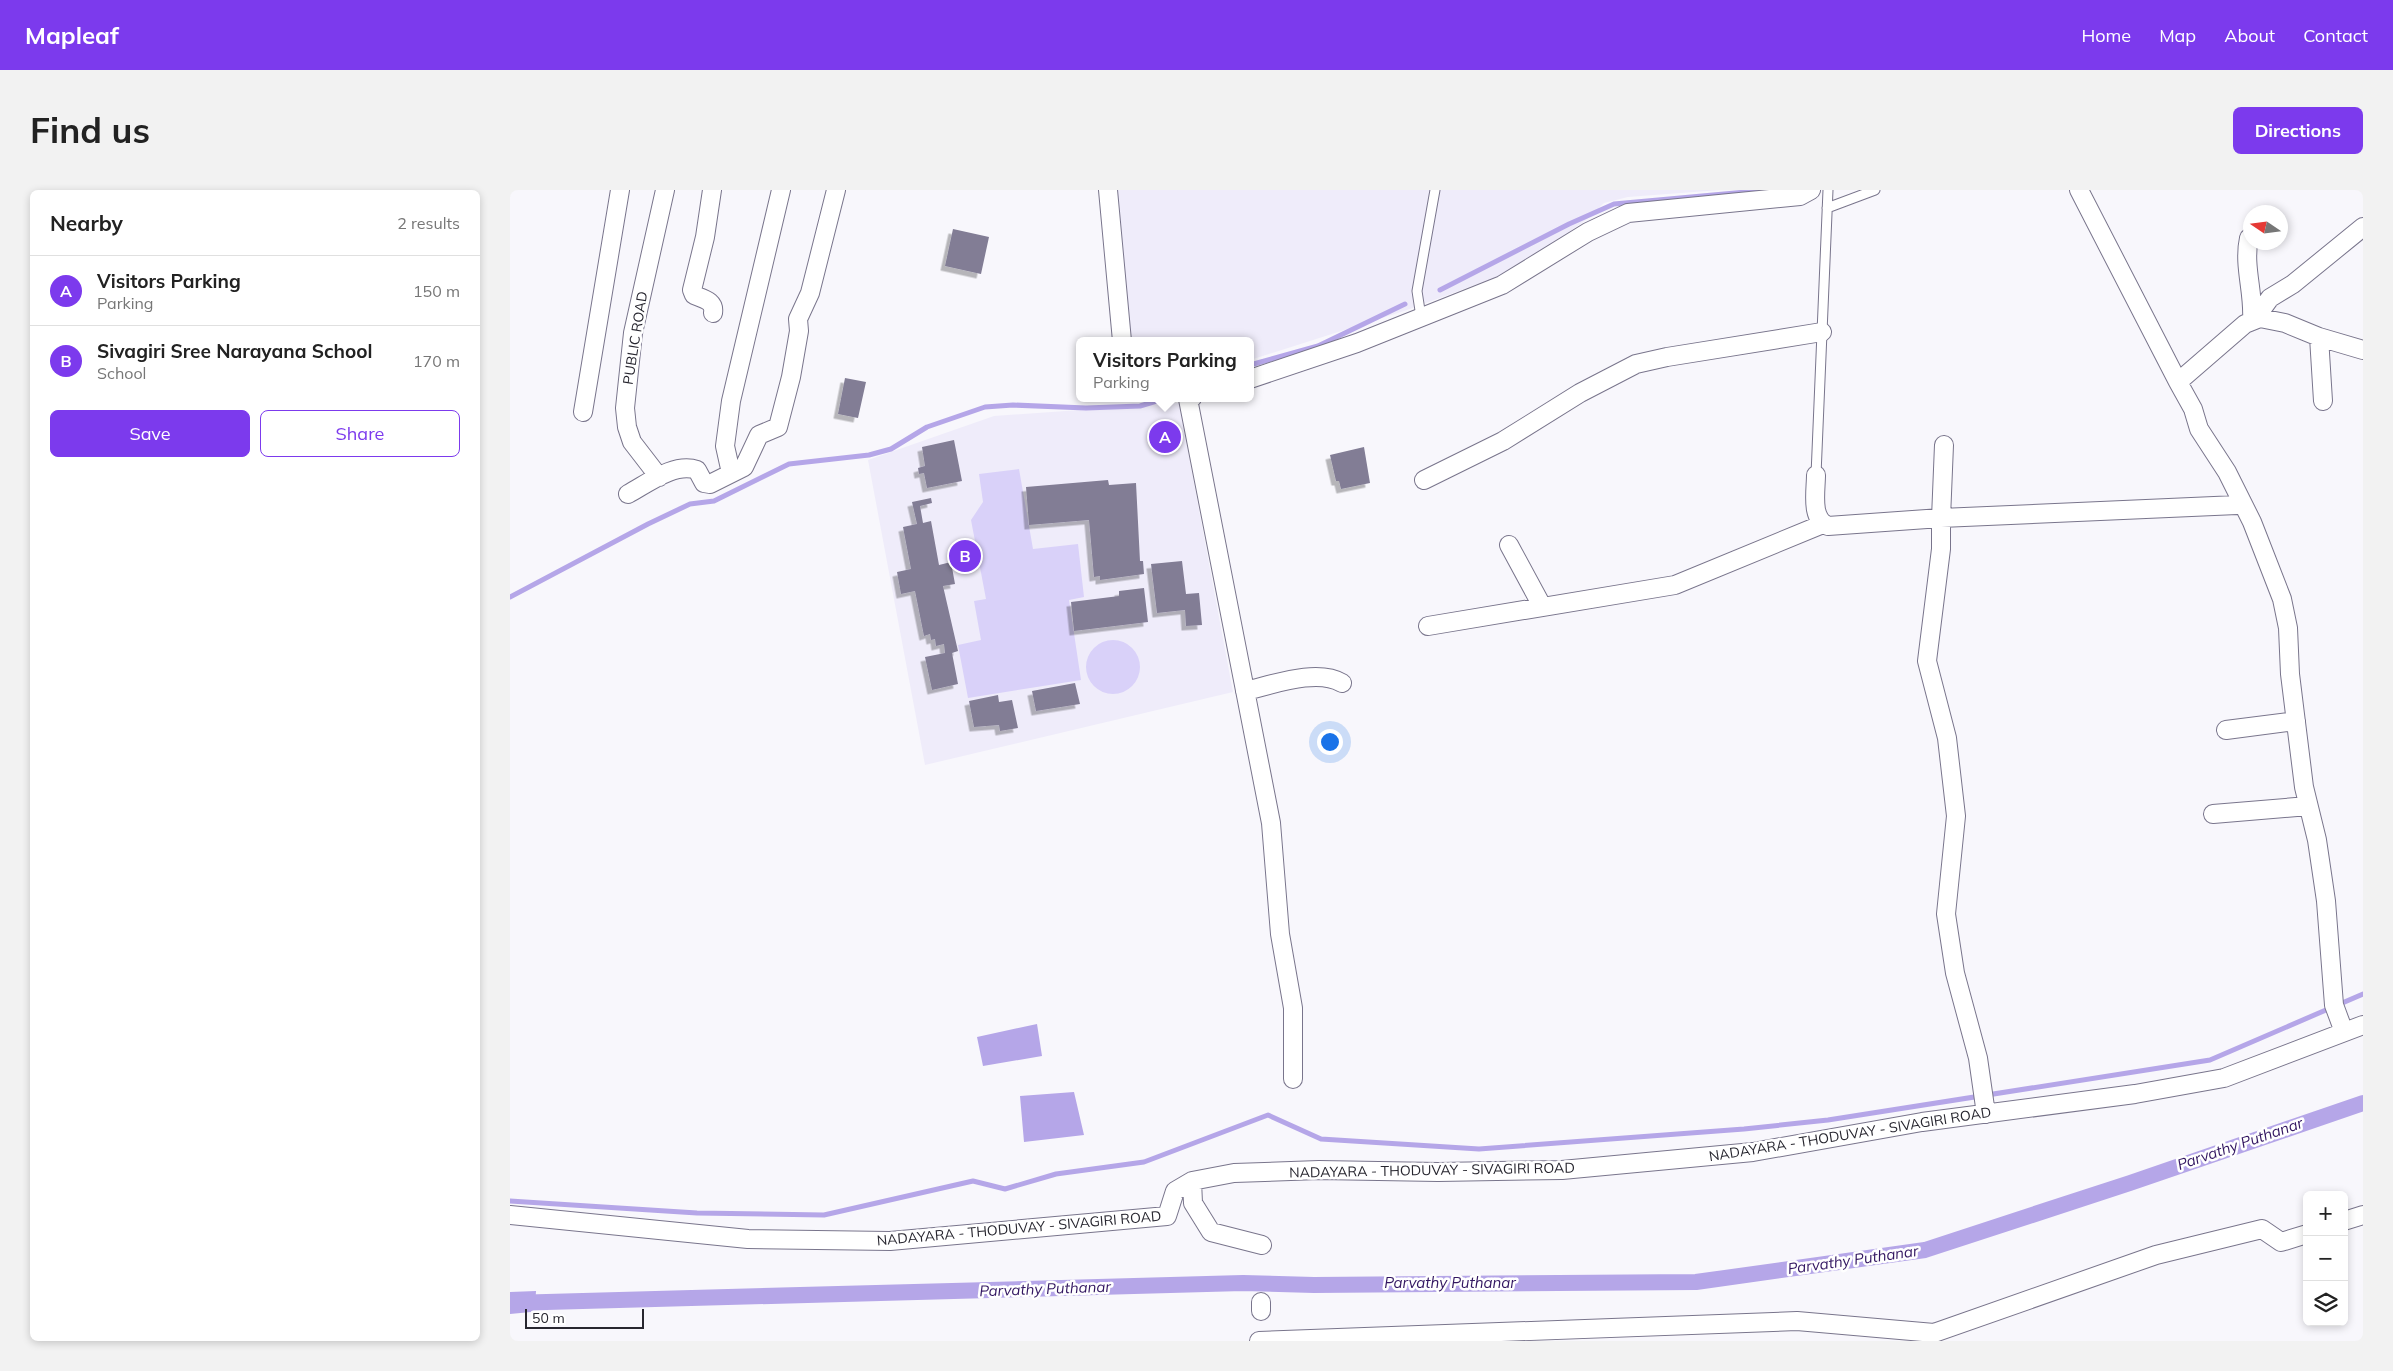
<!DOCTYPE html>
<html lang="en">
<head>
<meta charset="utf-8">
<style>
	:root { --surface:#fff; --page:#f2f2f2; --text:#222; --muted:#767676; --line:#e0e0e0; --accent:#7c3aed }
	body { margin:0; font-family:Mulish,sans-serif; background:var(--page); color:var(--text) }
	.controls { position:absolute; right:15px; bottom:15px; display:grid; overflow:hidden; border-radius:8px; box-shadow:0 2px 8px #0003 }
	.controls button { width:45px; height:45px; display:grid; place-items:center; padding:0; border:0; border-bottom:1px solid var(--line); background:var(--surface); color:var(--text); font:25px sans-serif }
	.compass { position:absolute; left:1733px; top:15px; width:45px; height:45px; border-radius:50%; background:var(--surface); box-shadow:0 2px 8px #0003; rotate:283deg }
	.scale { position:absolute; left:15px; bottom:12px; width:119px; box-sizing:border-box; padding-left:5px; border:2px solid #27262f; border-top:0; font-size:14px; line-height:18px; white-space:nowrap; color:#27262f; -webkit-text-stroke:4px #fff; paint-order:stroke }
	.you { position:absolute; left:819px; top:551px; width:18px; height:18px; margin:-12px; border:4px solid #fff; border-radius:50%; background:#1a73e8; box-shadow:0 0 0 8px #1a73e833 }
	.badge { display:grid; place-items:center; width:32px; height:32px; border-radius:50%; background:var(--accent); color:#fff; font-size:16px; font-weight:700 }
	.pin { position:absolute; translate:-50% -50%; border:2px solid #fff; box-shadow:0 1px 5px #0006 }
	.popup { position:absolute; left:566px; top:147px; width:178px; height:65px; box-sizing:border-box; display:grid; place-content:center; border-radius:8px; background:var(--surface); filter:drop-shadow(0 1px 4px #0005); font-size:16px; white-space:nowrap; color:var(--muted) }
	.popup b { font-size:19px; color:var(--text) }
	.popup::after { content:''; position:absolute; left:50%; top:100%; margin-left:-10px; border:10px solid transparent; border-top-color:var(--surface) }
	.list { margin:0; padding:0; list-style:none }
	h2 { display:flex; justify-content:space-between; align-items:center; height:65px; margin:0; padding:0 20px; font-size:21px }
	h2 small { font-size:16px; font-weight:400; color:var(--muted) }
	.list li { display:grid; grid-template-columns:32px 1fr auto; gap:15px; align-items:center; box-sizing:border-box; height:70px; padding:0 20px; border-top:1px solid var(--line) }
	.list b { display:block; font-size:19px; white-space:nowrap }
	.list p { margin:0; font-size:16px; white-space:nowrap; color:var(--muted) }
	.list em { font-size:16px; font-style:normal; color:var(--muted) }
	.actions { display:flex; gap:10px; padding:15px 20px }
	.actions a { flex:1; padding:11px 0; border:1px solid var(--accent); border-radius:8px; text-align:center; font-size:18px; color:var(--accent) }
	.actions .main { background:var(--accent); color:#fff }
	.icon { flex:none; width:28px; height:28px; fill:none; stroke:currentColor; stroke-width:2; stroke-linecap:round; stroke-linejoin:round }
	.map { position:relative; flex:none; width:1853px; height:1151px; overflow:hidden; border-radius:8px }
	header { display:flex; align-items:center; gap:30px; box-sizing:border-box; height:70px; padding:0 25px; background:var(--accent); color:#fff }
	header strong { font-size:24px }
	nav { display:flex; gap:28px; margin-inline-start:auto; font-size:18px }
	.intro { display:flex; align-items:center; justify-content:space-between; box-sizing:border-box; height:120px; padding:0 30px }
	h1 { margin:0; font-size:35px }
	.button { padding:12px 22px; border-radius:8px; background:var(--accent); color:#fff; font-size:18px; font-weight:700 }
	main { display:flex; gap:30px; padding:0 30px }
	aside { flex:1; background:var(--surface); border-radius:8px; box-shadow:0 2px 8px #0003 }
	.map>svg:first-child { display:block }
</style>
</head>
<body>
<header>
<strong>Mapleaf</strong>
<nav><a>Home</a><a>Map</a><a>About</a><a>Contact</a></nav>
</header>
<div class="intro"><h1>Find us</h1><a class="button">Directions</a></div>
<main>
<aside>
<h2>Nearby<small>2 results</small></h2>
<ul class="list">
<li><span class="badge">A</span><div><b>Visitors Parking</b><p>Parking</p></div><em>150 m</em></li>
<li><span class="badge">B</span><div><b>Sivagiri Sree Narayana School</b><p>School</p></div><em>170 m</em></li>
</ul>
<div class="actions"><a class="main">Save</a><a>Share</a></div>
</aside>
<div class="map">
<svg width="1853" height="1151" viewBox="0 0 1853 1151">
	<defs>
		<filter id="shadow"><feDropShadow dx="-4.5" dy="4.5" stdDeviation="0" flood-color="#0004"/></filter>
	</defs>
	<rect width="100%" height="100%" fill="#f8f7fc"/>
	<!-- built -->
	<path fill="#efecfa" d="M 605,0 L 1210,0 L 1118,7 L 1094,13 L 1076,30 L 1003,81 L 897,120 L 740,170 L 740,151 L 620,151 Z
		M 669,213 L 723,502 L 415,575 L 358,270 L 484,226 Z"/>
	<!-- green -->
	<path fill="#d9d1f9" d="M 509,279 L 523,359 L 568,354 L 574,407 L 559,410 L 571,490 L 458,508 L 448,455 L 471,450 L 464,411 L 476,409 L 461,330 L 473,312 L 469,284 Z
		M576 477a27 27 0 1 1 54 0a27 27 0 1 1-54 0Z"/>
	<!-- water -->
	<path fill="#b5a6e8" d="M 527,834 L 532,866 L 473,876 L 467,847 Z
		M 564,902 L 574,945 L 514,952 L 510,906 Z
		M 26,1101 L 25,1118 L 21,1122 L 0,1124 L 0,1102 Z"/>
	<g fill="none" stroke-linecap="round" stroke-linejoin="round">
		<!-- stream -->
		<path stroke="#b5a6e8" stroke-width="5" d="M 930,100 L 1059,34 L 1104,14 L 1258,0
			M 740,175 L 808,156 L 895,114
			M 0,407 L 138,334 L 180,314 L 204,311 L 279,274 L 359,265 L 381,259 L 417,237 L 475,217 L 503,215 L 576,218 L 630,216 L 657,208
			M 0,1011 L 187,1023 L 314,1025 L 463,991 L 495,999 L 546,984 L 634,972 L 758,925 L 811,949 L 969,959 L 1234,939 L 1318,930 L 1700,870 L 1853,804"/>
		<!-- canal -->
		<path stroke="#b5a6e8" stroke-width="16" d="M 0,1113 L 733,1093 L 804,1095 L 1186,1092 L 1415,1060 L 1620,993 L 1853,913"/>
	</g>
	<!-- building -->
	<path fill="#827d95" filter="url(#shadow)" d="M 443,39 L 479,47 L 471,84 L 435,76 Z
		M 335,188 L 356,192 L 348,228 L 328,224 Z
		M 444,250 L 452,291 L 417,298 L 414,283 L 409,284 L 408,278 L 415,276 L 412,257 Z
		M 854,257 L 860,293 L 831,299 L 829,291 L 826,291 L 820,265 Z
		M 598,290 L 599,295 L 626,293 L 630,371 L 633,371 L 634,384 L 590,390 L 590,386 L 584,387 L 579,330 L 519,335 L 516,297 Z
		M 421,308 L 422,313 L 410,316 L 413,333 L 421,331 L 429,375 L 441,372 L 445,394 L 433,396 L 448,461 L 442,463 L 448,494 L 422,500 L 415,467 L 435,463 L 434,454 L 426,456 L 425,449 L 421,450 L 420,444 L 414,446 L 405,401 L 391,404 L 387,382 L 401,379 L 393,337 L 407,334 L 402,312 Z
		M 672,371 L 676,404 L 689,403 L 692,435 L 676,436 L 675,420 L 647,423 L 641,374 Z
		M 634,398 L 638,432 L 564,441 L 561,412 L 609,406 L 609,401 Z
		M 565,493 L 570,514 L 526,521 L 522,501 Z
		M 488,505 L 489,512 L 502,510 L 508,538 L 490,541 L 489,535 L 464,537 L 459,511 Z"/>
	<g fill="none" stroke-linecap="round" stroke-linejoin="round">
		<!-- lane casing -->
		<g stroke="#79758c" stroke-width="11">
			<path id="lane" d="M 1317,18 L 1365,0
				M 911,127 L 907,101 L 925,0
				M 1306,285 L 1318,0"/>
		</g>
		<!-- street casing -->
		<g stroke="#79758c" stroke-width="20">
			<path id="street" d="M 202,0 L 195,47 L 182,100 L 184,105 C 194,109 205,111 203,123
				M 598,0 L 612,151
				M 1569,0 L 1668,192
				M 1739,48 C 1733,76 1744,102 1742,130
				M 1744,130 L 1760,108 L 1783,94 L 1853,37
				M 1809,147 L 1813,211
				M 740,189 L 847,153 L 992,95 L 1078,42 L 1118,23 L 1290,6 L 1301,0
				M 682,208 L 678,209 L 761,633 L 770,744 L 783,818 L 783,889
				M 73,222 L 110,0
				M 1434,255 L 1431,328 L 1727,315
				M 221,283 L 215,256 L 221,211 L 271,0
				M 1306,285 C 1306,301 1300,329 1318,336 L 1431,328 L 1431,359 L 1417,471 L 1437,548 L 1446,626 L 1436,724 L 1445,783 L 1468,868 L 1476,924
				M 149,287 L 122,252 L 117,237 L 115,218 L 123,143 L 155,0
				M 914,290 L 993,251 L 1070,203 L 1126,174 L 1157,167 L 1312,142
				M 118,304 C 137,294 164,272 187,280 L 194,293 L 200,294 L 234,277 L 249,245 L 268,237 L 281,187 L 289,141 L 288,129 L 300,103 L 326,0
				M 999,355 L 1032,416
				M 918,436 L 1165,395 L 1313,334
				M 735,501 C 762,495 807,478 832,493
				M 1716,540 L 1786,531
				M 1703,624 L 1798,616
				M 1834,842 L 1824,815 L 1816,711 L 1807,650 L 1794,597 L 1780,484 L 1778,438 L 1772,409 L 1742,332 L 1717,282 L 1689,239 L 1683,219 L 1668,192 L 1735,134 L 1750,128 L 1775,133 L 1809,147 L 1853,160
				M 682,991 L 683,1013 L 701,1042 L 752,1055
				M 0,1025 L 238,1049 L 380,1051 L 657,1026 L 665,1001 L 682,991 L 724,983 L 809,980 L 928,982 L 1052,980 L 1243,962 L 1412,932 L 1625,904 L 1714,888 L 1853,835
				M 1834,1031 L 1853,1025
				M 751,1112 L 751,1121
				M 749,1151 L 1287,1131 L 1424,1143 L 1646,1065 L 1752,1039 L 1771,1052 L 1797,1044"/>
		</g>
		<!-- lane -->
		<use href="#lane" stroke="#fff" stroke-width="9"/>
		<!-- street -->
		<use href="#street" stroke="#fff" stroke-width="18"/>
	</g>
	<g text-anchor="middle" stroke-width="5" stroke-linejoin="round" paint-order="stroke">
		<!-- street labels -->
		<g font-size="14" fill="#27262f" stroke="#fff">
			<text transform="translate(125 148) rotate(-81)" y="5">PUBLIC ROAD</text>
			<text transform="translate(1340 944) rotate(-9)" y="5">NADAYARA - THODUVAY - SIVAGIRI ROAD</text>
			<text transform="translate(922 980) rotate(-1)" y="5">NADAYARA - THODUVAY - SIVAGIRI ROAD</text>
			<text transform="translate(509 1038) rotate(-5)" y="5">NADAYARA - THODUVAY - SIVAGIRI ROAD</text>
		</g>
		<!-- water labels -->
		<g font-size="15" font-style="italic" fill="#321661" stroke="#fff">
			<text transform="translate(1730 954) rotate(-19)" y="5">Parvathy Puthanar</text>
			<text transform="translate(1343 1070) rotate(-8)" y="5">Parvathy Puthanar</text>
			<text x="940" y="1098">Parvathy Puthanar</text>
			<text transform="translate(535 1099) rotate(-2)" y="5">Parvathy Puthanar</text>
		</g>
	</g>
</svg>
<div class="controls">
<button>+</button>
<button>−</button>
<button><svg class="icon" aria-label="layers" viewBox="0 0 24 24"><path d="M12 4l9 5-9 5-9-5zM3 14l9 5 9-5"/></svg></button>
</div>
<svg class="compass" viewBox="-18 -18 36 36"><path d="M0-13l5 13h-10z" fill="#e53935"/><path d="M0 13l5-13h-10z" fill="#767676"/></svg>
<div class="scale">50 m</div>
<div class="you"></div>
<div class="pin badge" style="left:655px;top:247px">A</div>
<div class="popup"><b>Visitors Parking</b>Parking</div>
<div class="pin badge" style="left:455px;top:366px">B</div>
</div>
</main>
</body>
</html>
